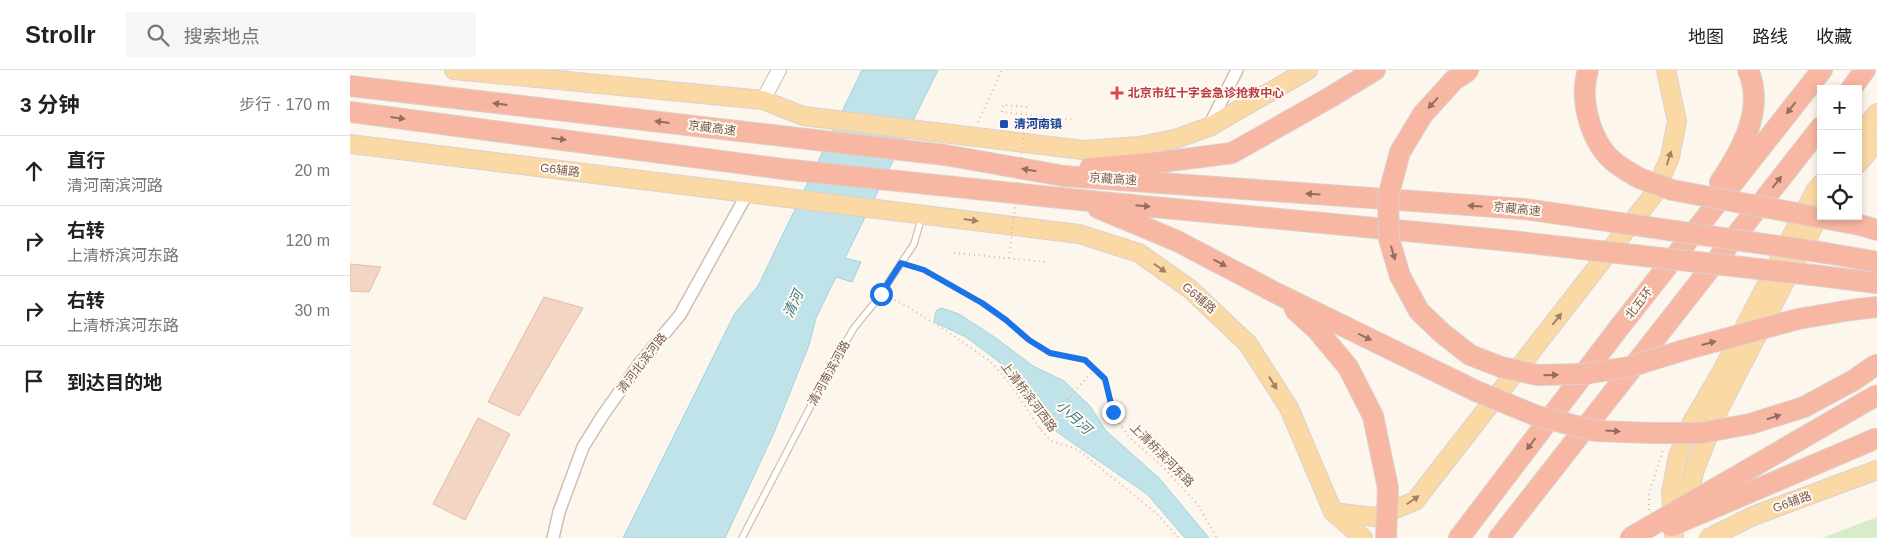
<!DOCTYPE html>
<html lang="zh">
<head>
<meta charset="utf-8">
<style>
	:root { --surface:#fff; --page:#f6f6f6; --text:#222; --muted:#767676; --line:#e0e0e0 }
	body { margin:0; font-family:Arial,"Noto Sans SC",sans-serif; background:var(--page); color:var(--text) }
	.controls { position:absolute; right:15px; top:15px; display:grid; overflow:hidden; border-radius:0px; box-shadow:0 2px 8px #0003 }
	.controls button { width:45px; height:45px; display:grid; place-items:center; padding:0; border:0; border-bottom:1px solid var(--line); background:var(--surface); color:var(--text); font:25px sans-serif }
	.stop { position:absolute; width:15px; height:15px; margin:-11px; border:4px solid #1a73e8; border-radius:50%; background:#fff }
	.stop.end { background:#1a73e8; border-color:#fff; box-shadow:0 1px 5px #0008 }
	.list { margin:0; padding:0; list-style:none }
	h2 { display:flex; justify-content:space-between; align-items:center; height:65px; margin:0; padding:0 20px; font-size:21px }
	h2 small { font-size:16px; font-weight:400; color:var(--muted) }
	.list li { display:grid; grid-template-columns:32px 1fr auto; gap:15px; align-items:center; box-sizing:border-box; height:70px; padding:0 20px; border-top:1px solid var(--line) }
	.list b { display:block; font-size:19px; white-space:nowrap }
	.list p { margin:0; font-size:16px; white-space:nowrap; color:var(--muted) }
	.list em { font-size:16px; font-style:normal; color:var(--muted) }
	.icon { flex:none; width:28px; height:28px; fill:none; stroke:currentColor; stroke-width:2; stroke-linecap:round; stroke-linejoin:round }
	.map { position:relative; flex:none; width:1527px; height:468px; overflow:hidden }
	header { display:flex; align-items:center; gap:30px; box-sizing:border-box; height:70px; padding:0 25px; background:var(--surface); border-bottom:1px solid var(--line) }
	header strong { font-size:24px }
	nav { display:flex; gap:28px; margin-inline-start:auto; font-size:18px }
	.search { width:350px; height:45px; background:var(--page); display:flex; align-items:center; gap:12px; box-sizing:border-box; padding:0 18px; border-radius:0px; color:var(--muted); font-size:19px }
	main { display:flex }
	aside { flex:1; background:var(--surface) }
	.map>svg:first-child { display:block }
</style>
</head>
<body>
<header>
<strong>Strollr</strong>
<div class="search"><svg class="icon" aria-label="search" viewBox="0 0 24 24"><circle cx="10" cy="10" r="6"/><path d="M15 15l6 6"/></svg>搜索地点</div>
<nav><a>地图</a><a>路线</a><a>收藏</a></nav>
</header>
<main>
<aside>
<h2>3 分钟<small>步行 · 170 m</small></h2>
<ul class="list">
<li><svg class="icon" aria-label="ahead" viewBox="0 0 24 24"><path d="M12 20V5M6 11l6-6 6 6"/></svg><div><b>直行</b><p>清河南滨河路</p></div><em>20 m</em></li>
<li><svg class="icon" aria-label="right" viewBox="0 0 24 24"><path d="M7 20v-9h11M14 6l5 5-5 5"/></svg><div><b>右转</b><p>上清桥滨河东路</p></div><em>120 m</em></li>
<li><svg class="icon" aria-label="right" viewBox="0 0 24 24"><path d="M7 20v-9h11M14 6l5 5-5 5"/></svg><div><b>右转</b><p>上清桥滨河东路</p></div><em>30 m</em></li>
<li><svg class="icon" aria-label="arrive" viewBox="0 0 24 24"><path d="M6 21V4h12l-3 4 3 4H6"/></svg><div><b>到达目的地</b></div></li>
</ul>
</aside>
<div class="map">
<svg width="1527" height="468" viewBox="0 0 1527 468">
	<rect width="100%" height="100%" fill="#fdf6ec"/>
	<!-- green -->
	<path fill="#d8ecc9" d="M 1527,447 L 1527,468 L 1472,468 Z"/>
	<!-- water -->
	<path fill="#bfe3e8" stroke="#a5d3da" d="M 512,0 L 588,0 L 495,188 L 511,192 L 502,212 L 486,207 L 466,248 L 459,275 L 423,365 L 375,468 L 273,468 L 385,243 L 408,216 Z
		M 591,238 L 609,244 L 646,268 L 683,296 L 714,311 L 740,336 L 756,361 L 809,408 L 859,468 L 835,468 L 797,424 L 704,360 L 689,347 L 668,312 L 648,291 L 616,267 L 584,252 L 586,241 Z"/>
	<!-- building -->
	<path fill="#f3d5c3" stroke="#e6bba3" d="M 0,194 L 31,197 L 19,222 L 0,221 Z
		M 194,227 L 233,238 L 169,346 L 138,332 Z
		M 128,348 L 160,364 L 115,450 L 83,434 Z"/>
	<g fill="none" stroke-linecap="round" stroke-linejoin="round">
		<!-- service casing -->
		<g stroke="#d1beb0" stroke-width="8">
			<path id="service" d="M 392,468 L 482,295 L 504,258 L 526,231 L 564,174 L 572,146"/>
		</g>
		<!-- minor casing -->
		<g stroke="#d1beb0" stroke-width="14">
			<path id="minor" d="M 859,56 L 887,0
				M 203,468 L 209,442 L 233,377 L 253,345 L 289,294 L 330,245 L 397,124"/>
		</g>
		<!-- tertiary casing -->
		<g stroke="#d1beb0" stroke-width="16">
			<path id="tertiary" d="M 413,30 L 429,0"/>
		</g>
		<!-- primary casing -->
		<g stroke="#dad1cd" stroke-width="20">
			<path id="primary" d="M 104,0 L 413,30 L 453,46 L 733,80 L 789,76 L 825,69 L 859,57 L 958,0
				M 1508,67 L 1527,43
				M 0,74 L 729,164 L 789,183 L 840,219 L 898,274 L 939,338 L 983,442 L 1013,468
				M 1508,94 L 1527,71
				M 983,442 L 1025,447 L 1065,431 L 1304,124 L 1320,87 L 1327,51 L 1316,0
				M 1334,446 L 1345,399 L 1368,341 L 1471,142
				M 1324,468 L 1321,423 L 1328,386 L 1341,354 L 1372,301 L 1465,121 L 1471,114
				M 1359,468 L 1403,446 L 1527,400"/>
		</g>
		<!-- motorway casing -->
		<g stroke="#dad1cd" stroke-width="22">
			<path id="motorway" d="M 1238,0 C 1229,28 1240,71 1263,91 C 1271,98 1281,103 1289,108
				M 0,16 L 595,85 L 714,106 L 1174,139
				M 1501,19 L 1515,0
				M 0,42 L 433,99 L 730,130 L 1161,171
				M 740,98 L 812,92 L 882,83 L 979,28 L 1025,0
				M 1370,112 C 1392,80 1415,38 1398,0
				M 748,138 L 827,171
				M 1510,155 L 1527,160
				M 1476,183 L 1527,192
				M 1471,206 L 1527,213
				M 1109,468 L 1268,259 L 1472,0
				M 1149,468 L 1471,57"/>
		</g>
		<!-- path -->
		<path stroke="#d9b8a5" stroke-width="2" stroke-dasharray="1 4" stroke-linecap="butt" d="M 677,37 L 653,35 L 652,42 L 725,50
			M 628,52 L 652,0
			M 604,183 L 696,192
			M 561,195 L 574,200 L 631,233 L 656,250 L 679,270 L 700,283 L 735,290 L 755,309 L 763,343 L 771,356 L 780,368 L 813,397 L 848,435 L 867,468
			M 540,228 L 555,235 L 595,260 L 640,291 L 659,312 L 690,359 L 701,371 L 727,379 L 806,443 L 829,468
			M 690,359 L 744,300
			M 1299,440 L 1299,424 L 1313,379"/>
		<!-- service -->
		<use href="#service" stroke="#fff" stroke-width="5.5"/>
		<!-- minor -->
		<use href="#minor" stroke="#fff" stroke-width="11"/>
		<!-- tertiary -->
		<use href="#tertiary" stroke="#fff" stroke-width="14"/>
		<!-- primary -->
		<use href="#primary" stroke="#fbd9a5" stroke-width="18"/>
		<!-- motorway -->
		<use href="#motorway" stroke="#f7b7a3" stroke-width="20"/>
		<!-- motorway-bridge casing -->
		<g stroke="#dad1cd" stroke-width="22" stroke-linecap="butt">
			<path id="motorway-bridge" d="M 1119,0 L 1104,10 L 1073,44 L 1050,82 L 1038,127 L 1039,169 L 1050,206 L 1069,241 L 1092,263 L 1120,285 L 1151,297 L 1188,305 L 1234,304 L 1279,297 L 1334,280 L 1448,249 L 1501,240 L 1527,237
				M 1289,108 L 1322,120 L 1510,155
				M 1174,139 L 1476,183
				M 827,171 L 928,224 L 1126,321 L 1187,346 L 1246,361 L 1302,363 L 1351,363 L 1400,354 L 1454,337 L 1504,310 L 1527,294
				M 1161,171 L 1471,206
				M 944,239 L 967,260 L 998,297 L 1023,346 L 1038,418 L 1036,468
				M 1321,456 L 1527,368
				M 1280,468 L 1527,325"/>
		</g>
		<!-- path-bridge -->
		<path stroke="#d9b8a5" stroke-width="2" stroke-dasharray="1 4" stroke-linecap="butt" d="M 659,188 L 676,44"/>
		<!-- motorway-bridge -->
		<use href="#motorway-bridge" stroke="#f7b7a3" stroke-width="20"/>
	</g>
	<!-- one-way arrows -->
	<defs><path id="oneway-solid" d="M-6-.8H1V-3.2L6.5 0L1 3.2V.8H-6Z" transform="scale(1.25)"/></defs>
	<g fill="#936e5e">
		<use href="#oneway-solid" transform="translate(1083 33) rotate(132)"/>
		<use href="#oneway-solid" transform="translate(150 34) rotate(-173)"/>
		<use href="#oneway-solid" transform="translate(1441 38) rotate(128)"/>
		<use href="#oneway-solid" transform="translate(48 48) rotate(7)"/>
		<use href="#oneway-solid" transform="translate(312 52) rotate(-173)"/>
		<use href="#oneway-solid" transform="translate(209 69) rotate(7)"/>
		<use href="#oneway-solid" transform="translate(679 100) rotate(-170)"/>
		<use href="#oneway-solid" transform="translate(1427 112) rotate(-52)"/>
		<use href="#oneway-solid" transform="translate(963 124) rotate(-176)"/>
		<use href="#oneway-solid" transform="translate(793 136) rotate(5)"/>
		<use href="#oneway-solid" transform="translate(1125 136) rotate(-176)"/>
		<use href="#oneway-solid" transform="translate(1043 183) rotate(74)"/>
		<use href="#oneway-solid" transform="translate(870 193) rotate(28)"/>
		<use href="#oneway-solid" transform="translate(1015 267) rotate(26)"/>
		<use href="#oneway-solid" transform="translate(1359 273) rotate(-15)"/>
		<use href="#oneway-solid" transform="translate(1201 305) rotate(-1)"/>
		<use href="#oneway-solid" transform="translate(1424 347) rotate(-17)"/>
		<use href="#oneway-solid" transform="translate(1263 361) rotate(3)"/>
		<use href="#oneway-solid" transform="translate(1181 374) rotate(127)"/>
	</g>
	<g fill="#a18267">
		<use href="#oneway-solid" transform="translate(1319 88) rotate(-72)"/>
		<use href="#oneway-solid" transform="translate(621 150) rotate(8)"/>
		<use href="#oneway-solid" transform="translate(810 198) rotate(35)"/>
		<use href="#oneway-solid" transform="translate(1207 249) rotate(-52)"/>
		<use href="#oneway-solid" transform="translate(923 313) rotate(58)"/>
		<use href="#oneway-solid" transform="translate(1063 430) rotate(-35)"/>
	</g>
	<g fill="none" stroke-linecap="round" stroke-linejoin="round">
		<!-- route -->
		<path stroke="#1a73e8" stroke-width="6" d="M 531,224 L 551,193 L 574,200 L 632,233 L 656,250 L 679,270 L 700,283 L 735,290 L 755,309 L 763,342"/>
	</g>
	<!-- markers -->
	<path fill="#e0444e" stroke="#fffaf3" stroke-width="2" d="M764.5 15.5h5v5h5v5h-5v5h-5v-5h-5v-5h5z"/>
	<rect fill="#1a4fb4" stroke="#fffaf3" stroke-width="2" x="649" y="49" width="10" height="10" rx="2.5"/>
	<g text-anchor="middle" stroke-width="4" stroke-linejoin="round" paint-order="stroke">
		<!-- health labels -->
		<g font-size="12" font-weight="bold" fill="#be3a42" stroke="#fffaf3" text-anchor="start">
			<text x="778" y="27">北京市红十字会急诊抢救中心</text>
		</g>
		<!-- transit labels -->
		<g font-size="12" font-weight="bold" fill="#164399" stroke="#fffaf3" text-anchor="start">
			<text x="664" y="58">清河南镇</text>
		</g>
		<!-- street labels -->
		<g font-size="12" fill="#7a5c4d" stroke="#fffaf3">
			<text transform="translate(362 58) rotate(7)" y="4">京藏高速</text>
			<text transform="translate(210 100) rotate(7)" y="4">G6辅路</text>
			<text transform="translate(763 109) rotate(4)" y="4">京藏高速</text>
			<text transform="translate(1167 139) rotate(6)" y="4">京藏高速</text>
			<text transform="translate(849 228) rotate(41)" y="4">G6辅路</text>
			<text transform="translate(1289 233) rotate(-52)" y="4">北五环</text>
			<text transform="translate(292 293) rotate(-52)" y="4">清河北滨河路</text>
			<text transform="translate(479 303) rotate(-61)" y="4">清河南滨河路</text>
			<text transform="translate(679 327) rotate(53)" y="4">上清桥滨河西路</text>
			<text transform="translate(812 385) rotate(45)" y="4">上清桥滨河东路</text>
			<text transform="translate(1442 432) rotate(-20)" y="4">G6辅路</text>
		</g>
		<!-- water labels -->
		<g font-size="14" font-style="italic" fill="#437c86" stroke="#fffaf3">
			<text transform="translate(443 234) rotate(-65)" y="5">清河</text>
			<text transform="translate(724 347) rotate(42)" y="5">小月河</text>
		</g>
	</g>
</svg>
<div class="controls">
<button>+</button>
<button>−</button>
<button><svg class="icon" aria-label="locate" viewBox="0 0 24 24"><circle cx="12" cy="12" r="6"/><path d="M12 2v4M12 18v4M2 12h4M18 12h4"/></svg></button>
</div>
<div class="stop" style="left:531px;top:224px"></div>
<div class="stop end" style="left:763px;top:342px"></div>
</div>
</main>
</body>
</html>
